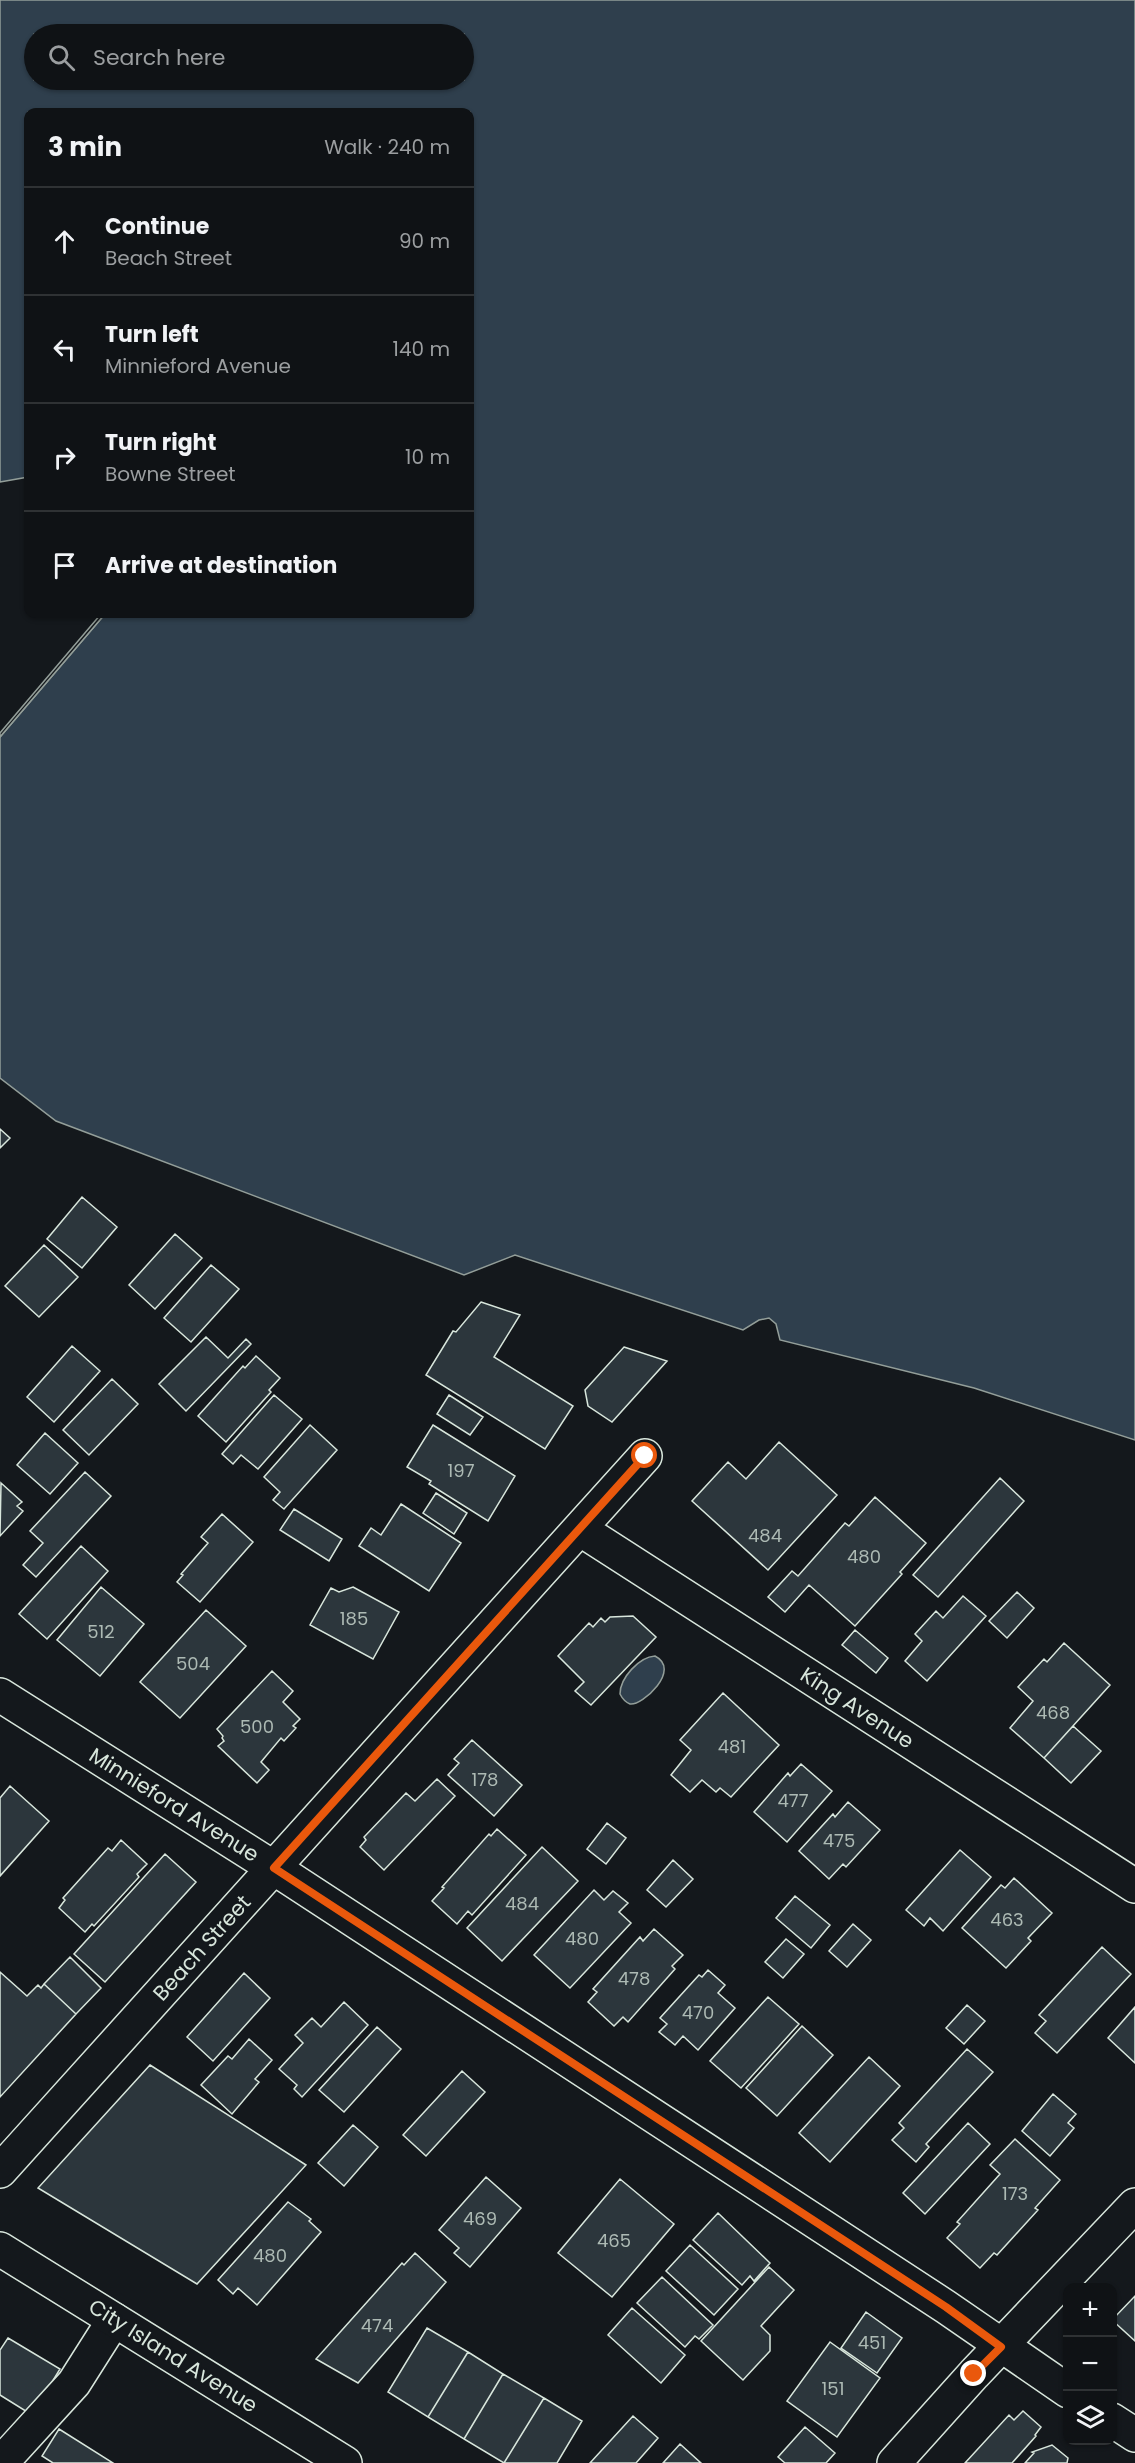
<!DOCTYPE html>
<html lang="en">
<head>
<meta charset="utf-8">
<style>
	:root { --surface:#0f1215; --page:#1d2022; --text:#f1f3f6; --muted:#9b9ea0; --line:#2f3234 }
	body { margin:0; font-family:Poppins,sans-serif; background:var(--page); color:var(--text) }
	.controls { position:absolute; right:18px; bottom:18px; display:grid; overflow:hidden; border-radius:12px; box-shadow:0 2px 4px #0004 }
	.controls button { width:54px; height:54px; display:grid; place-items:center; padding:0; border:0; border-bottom:2px solid var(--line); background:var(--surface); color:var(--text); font:30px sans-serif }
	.stop { position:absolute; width:18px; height:18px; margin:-14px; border:4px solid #ea580c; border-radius:50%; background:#fff }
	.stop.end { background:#ea580c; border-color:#fff; box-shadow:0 2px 6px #0008 }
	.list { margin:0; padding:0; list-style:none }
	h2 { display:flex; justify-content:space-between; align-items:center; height:78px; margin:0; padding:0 24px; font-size:26px }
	h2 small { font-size:20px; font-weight:400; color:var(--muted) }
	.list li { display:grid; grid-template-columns:39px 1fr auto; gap:18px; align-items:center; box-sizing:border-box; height:108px; padding:0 24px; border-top:2px solid var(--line) }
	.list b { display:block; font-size:22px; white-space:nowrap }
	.list p { margin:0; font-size:20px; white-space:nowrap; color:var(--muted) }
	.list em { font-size:20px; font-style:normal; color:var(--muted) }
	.icon { flex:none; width:33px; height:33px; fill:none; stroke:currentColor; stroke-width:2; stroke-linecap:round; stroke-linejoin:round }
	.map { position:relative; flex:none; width:1135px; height:2463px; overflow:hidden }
	.search { position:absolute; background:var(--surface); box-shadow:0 2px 4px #0004; left:24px; top:24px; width:450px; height:66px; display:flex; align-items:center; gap:15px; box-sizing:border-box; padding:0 21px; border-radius:33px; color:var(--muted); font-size:22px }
	.panel { position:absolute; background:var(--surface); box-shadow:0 2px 4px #0004; left:24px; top:108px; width:450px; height:510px; border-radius:12px }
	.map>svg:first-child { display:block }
</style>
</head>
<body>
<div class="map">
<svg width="1135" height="2463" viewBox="0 0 1135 2463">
	<rect width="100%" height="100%" fill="#14181c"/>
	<!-- water -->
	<path fill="#2f3f4d" stroke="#939e99" stroke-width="1.5" fill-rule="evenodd" d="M 0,0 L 1135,0 L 1135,1440 L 974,1388 L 780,1340 L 776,1324 L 769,1318 L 759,1320 L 743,1330 L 515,1255 L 464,1275 L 56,1121 L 0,1078 L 0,737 L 105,614 L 470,614 L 470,112 L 28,112 L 28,477 L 0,482 ZM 34,34 L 464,34 L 464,80 L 34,80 Z
		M 655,1656 C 682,1670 642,1706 630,1704 C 625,1702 622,1698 620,1694 C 620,1678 639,1657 655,1656 Z"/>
	<!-- pier -->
	<path fill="#14181c" stroke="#939e99" stroke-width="1.5" d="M 101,614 L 105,614 L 0,737 L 0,733 Z"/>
	<!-- building -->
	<path fill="#2c363c" stroke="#d8e6dc" stroke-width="1.5" d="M 0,1129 L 10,1138 L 0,1148 Z
		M 82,1197 L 117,1227 L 82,1268 L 47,1239 Z
		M 175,1234 L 202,1258 L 155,1309 L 129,1285 Z
		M 44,1245 L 78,1277 L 39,1317 L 5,1286 Z
		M 211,1265 L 239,1289 L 191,1342 L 164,1318 Z
		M 481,1302 L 520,1315 L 494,1357 L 573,1406 L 545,1449 L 426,1375 L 453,1331 L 456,1332 Z
		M 206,1337 L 228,1358 L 246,1339 L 251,1344 L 186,1411 L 159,1384 Z
		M 72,1346 L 100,1371 L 54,1422 L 27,1397 Z
		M 624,1347 L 667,1361 L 612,1422 L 588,1406 L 585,1390 Z
		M 256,1356 L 280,1378 L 269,1390 L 271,1392 L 226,1442 L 198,1416 L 243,1366 L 245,1368 Z
		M 112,1379 L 138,1404 L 89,1455 L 63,1430 Z
		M 274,1395 L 302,1419 L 258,1469 L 241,1455 L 233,1464 L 222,1454 Z
		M 449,1395 L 483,1417 L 470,1435 L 437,1414 Z
		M 310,1425 L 337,1450 L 284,1509 L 273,1500 L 280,1492 L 264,1477 Z
		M 433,1425 L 515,1476 L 488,1521 L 429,1484 L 431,1481 L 407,1467 Z
		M 45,1433 L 78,1463 L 50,1494 L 17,1465 Z
		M 779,1442 L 837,1495 L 768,1570 L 692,1501 L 728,1462 L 746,1479 Z
		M 85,1472 L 111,1496 L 36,1577 L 23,1565 L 43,1543 L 30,1531 Z
		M 1000,1478 L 1024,1501 L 938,1597 L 913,1575 Z
		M 1,1483 L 22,1502 L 17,1506 L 23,1511 L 0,1536 Z
		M 436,1493 L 467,1513 L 454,1534 L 423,1513 Z
		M 875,1497 L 926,1543 L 900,1572 L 902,1574 L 855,1626 L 809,1585 L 785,1612 L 768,1597 L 792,1571 L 798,1576 L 845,1523 L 849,1526 Z
		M 401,1504 L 461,1543 L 429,1591 L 359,1546 L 371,1528 L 381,1535 Z
		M 294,1509 L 342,1539 L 329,1561 L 280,1530 Z
		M 222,1514 L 253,1542 L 200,1602 L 177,1582 L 183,1575 L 181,1574 L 208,1543 L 201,1537 Z
		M 81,1546 L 108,1571 L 47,1639 L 19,1614 Z
		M 101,1587 L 144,1624 L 100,1676 L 57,1640 Z
		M 353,1587 L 399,1612 L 373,1659 L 310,1625 L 331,1588 L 339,1592 Z
		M 1017,1592 L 1034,1608 L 1007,1638 L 989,1621 Z
		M 963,1596 L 986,1616 L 927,1681 L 905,1661 L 922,1641 L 915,1634 L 936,1611 L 943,1618 Z
		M 206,1610 L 246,1646 L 180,1718 L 140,1682 Z
		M 633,1616 L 656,1637 L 591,1705 L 575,1691 L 584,1682 L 558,1656 L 589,1623 L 593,1627 L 601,1618 L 605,1622 L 610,1617 Z
		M 855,1630 L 888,1658 L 876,1673 L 842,1645 Z
		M 1064,1643 L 1110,1685 L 1044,1758 L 1010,1728 L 1033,1701 L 1018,1687 L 1044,1659 L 1047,1662 Z
		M 272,1671 L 293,1691 L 283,1702 L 300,1719 L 293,1726 L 296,1728 L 284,1741 L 281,1738 L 261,1762 L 269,1770 L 257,1783 L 218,1746 L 224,1741 L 222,1738 L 223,1736 L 217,1729 Z
		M 723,1693 L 779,1745 L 731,1797 L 720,1788 L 716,1792 L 702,1780 L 690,1792 L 671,1775 L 691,1750 L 680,1740 Z
		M 1073,1726 L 1101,1751 L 1071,1783 L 1044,1758 Z
		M 472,1740 L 522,1785 L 494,1816 L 448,1775 L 459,1763 L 454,1759 Z
		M 801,1764 L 832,1791 L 787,1842 L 754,1812 L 788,1773 L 790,1776 Z
		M 437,1779 L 455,1796 L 384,1870 L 360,1847 L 366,1840 L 364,1837 L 406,1793 L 415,1801 Z
		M 10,1786 L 49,1821 L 0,1876 L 0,1798 Z
		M 848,1802 L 880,1830 L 846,1867 L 843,1864 L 829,1879 L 799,1851 L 833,1814 L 835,1817 Z
		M 607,1823 L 626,1838 L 606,1864 L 587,1849 Z
		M 497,1829 L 526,1855 L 472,1915 L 468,1911 L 457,1924 L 432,1901 L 444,1888 L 442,1887 L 489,1834 L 491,1836 Z
		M 121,1840 L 147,1864 L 137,1874 L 139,1877 L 94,1926 L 92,1924 L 85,1932 L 59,1908 L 65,1900 L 63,1898 L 108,1848 L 112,1851 Z
		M 542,1847 L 578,1881 L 502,1961 L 467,1928 Z
		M 960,1850 L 991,1877 L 943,1931 L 930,1918 L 924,1926 L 906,1910 Z
		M 165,1854 L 196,1882 L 105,1982 L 74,1954 Z
		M 673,1860 L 693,1879 L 666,1907 L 647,1890 Z
		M 1014,1878 L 1052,1913 L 1028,1938 L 1031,1941 L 1006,1968 L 962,1928 L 1001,1885 L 1005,1888 Z
		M 594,1890 L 604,1900 L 613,1891 L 628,1903 L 619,1912 L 631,1923 L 570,1988 L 534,1955 Z
		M 795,1896 L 830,1925 L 811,1948 L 776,1918 Z
		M 853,1924 L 871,1940 L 847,1967 L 829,1951 Z
		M 654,1929 L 683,1955 L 672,1966 L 675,1969 L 628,2022 L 623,2017 L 614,2026 L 588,2002 L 597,1992 L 593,1989 L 640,1937 L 643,1941 Z
		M 786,1939 L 804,1954 L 783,1978 L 765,1962 Z
		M 1102,1947 L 1131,1974 L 1057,2053 L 1035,2033 L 1046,2021 L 1039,2015 Z
		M 70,1957 L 101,1988 L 76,2014 L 44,1984 Z
		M 708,1970 L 725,1985 L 718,1993 L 735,2008 L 698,2050 L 683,2036 L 675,2045 L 659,2032 L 667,2024 L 660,2018 L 699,1975 L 702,1977 Z
		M 0,1972 L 27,1996 L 38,1985 L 41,1988 L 44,1984 L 76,2014 L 0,2097 Z
		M 244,1973 L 270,1998 L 213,2061 L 187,2037 Z
		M 768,1997 L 799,2024 L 741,2088 L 710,2061 Z
		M 344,2002 L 368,2025 L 302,2097 L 294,2089 L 297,2085 L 279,2069 L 303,2043 L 295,2035 L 312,2018 L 321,2027 Z
		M 967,2005 L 985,2021 L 964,2044 L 946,2028 Z
		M 1135,2007 L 1135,2063 L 1108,2038 Z
		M 802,2026 L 833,2055 L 777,2116 L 746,2088 Z
		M 377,2027 L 401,2049 L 344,2112 L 319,2090 Z
		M 249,2039 L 272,2060 L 255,2079 L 259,2082 L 232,2114 L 201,2085 L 228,2056 L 232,2059 Z
		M 967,2049 L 993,2072 L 926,2144 L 929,2147 L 916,2162 L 892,2140 L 904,2128 L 899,2123 Z
		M 869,2057 L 900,2086 L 830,2162 L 799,2133 Z
		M 150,2065 L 306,2165 L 197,2284 L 38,2188 Z
		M 462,2071 L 485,2092 L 426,2156 L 403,2135 Z
		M 1053,2094 L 1076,2114 L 1068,2123 L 1074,2128 L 1050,2156 L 1022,2131 Z
		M 968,2123 L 990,2144 L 925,2214 L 903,2193 Z
		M 353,2125 L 378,2147 L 344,2186 L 318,2163 Z
		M 1015,2139 L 1060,2180 L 1035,2208 L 1038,2210 L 997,2255 L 994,2253 L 980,2268 L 947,2238 L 960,2224 L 957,2222 L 1000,2174 L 990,2165 Z
		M 486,2177 L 521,2208 L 470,2267 L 454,2253 L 459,2248 L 439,2230 Z
		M 620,2179 L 674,2224 L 612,2297 L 558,2253 Z
		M 288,2202 L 311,2219 L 309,2221 L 321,2232 L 257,2305 L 238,2288 L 233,2294 L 218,2280 Z
		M 718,2213 L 770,2263 L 754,2281 L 750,2276 L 742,2285 L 693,2240 Z
		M 690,2245 L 738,2289 L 714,2315 L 666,2271 Z
		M 415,2253 L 446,2282 L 358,2383 L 316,2359 L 402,2263 L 404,2265 Z
		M 769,2267 L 794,2290 L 761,2326 L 770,2335 L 770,2351 L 743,2380 L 701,2341 Z
		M 662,2277 L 713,2325 L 699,2339 L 695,2336 L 685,2347 L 637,2303 Z
		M 1135,2296 L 1135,2341 L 1112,2320 Z
		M 632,2308 L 685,2355 L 661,2383 L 608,2335 Z
		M 866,2312 L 902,2338 L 877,2373 L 841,2348 Z
		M 427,2328 L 468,2352 L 428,2417 L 388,2392 Z
		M 8,2338 L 60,2369 L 32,2415 L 0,2395 L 0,2350 Z
		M 830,2342 L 880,2378 L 837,2437 L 787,2401 Z
		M 468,2352 L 503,2374 L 464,2439 L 428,2417 Z
		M 503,2374 L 544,2398 L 504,2463 L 464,2439 Z
		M 544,2398 L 582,2421 L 557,2463 L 504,2463 Z
		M 1023,2411 L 1041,2427 L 1035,2435 L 1036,2436 L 1012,2463 L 965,2463 L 1009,2415 L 1014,2420 Z
		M 633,2416 L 658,2438 L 636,2463 L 590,2463 Z
		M 805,2427 L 835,2453 L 826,2463 L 785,2463 L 778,2457 Z
		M 59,2429 L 113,2463 L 53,2463 L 42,2456 Z
		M 680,2444 L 701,2463 L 663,2463 Z
		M 1052,2445 L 1068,2458 L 1067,2463 L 1025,2463 L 1034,2453 L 1032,2452 Z"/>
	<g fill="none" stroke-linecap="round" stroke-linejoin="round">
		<!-- minor casing -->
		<g stroke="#d8e6dc" stroke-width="36">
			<path id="minor" d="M 580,1529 L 1135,1886
				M 0,1695 L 274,1868 L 946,2307 L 1068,2391
				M 0,2171 L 645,1456
				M 1112,2420 L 1135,2435
				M 1,2463 L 74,2383 L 114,2320
				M 894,2463 L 974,2374 L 1135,2205"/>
		</g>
		<!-- major casing -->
		<g stroke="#d8e6dc" stroke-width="36">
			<path id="major" d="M 0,2249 L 345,2463"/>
		</g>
		<!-- minor -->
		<use href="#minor" stroke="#14181c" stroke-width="33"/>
		<!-- major -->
		<use href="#major" stroke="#14181c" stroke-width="33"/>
	</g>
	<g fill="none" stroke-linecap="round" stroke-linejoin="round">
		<!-- route -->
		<path stroke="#ea580c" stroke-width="8" d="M 645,1456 L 274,1868 L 946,2307 L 1001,2347 L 974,2374"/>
	</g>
	<g text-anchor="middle" stroke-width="4.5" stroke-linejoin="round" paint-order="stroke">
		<!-- number labels -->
		<g font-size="18" fill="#adbab4">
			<text x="461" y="1477">197</text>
			<text x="765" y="1542">484</text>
			<text x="864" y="1563">480</text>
			<text x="354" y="1625">185</text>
			<text x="101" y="1638">512</text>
			<text x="193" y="1670">504</text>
			<text x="1053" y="1719">468</text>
			<text x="257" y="1733">500</text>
			<text x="732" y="1753">481</text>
			<text x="485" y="1786">178</text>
			<text x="793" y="1807">477</text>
			<text x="839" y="1847">475</text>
			<text x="522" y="1910">484</text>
			<text x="1007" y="1926">463</text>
			<text x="582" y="1945">480</text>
			<text x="634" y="1985">478</text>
			<text x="698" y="2019">470</text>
			<text x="1015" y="2200">173</text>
			<text x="480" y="2225">469</text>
			<text x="614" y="2247">465</text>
			<text x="270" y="2262">480</text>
			<text x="377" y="2332">474</text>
			<text x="872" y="2349">451</text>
			<text x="833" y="2395">151</text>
		</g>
		<!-- street labels -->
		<g font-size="21" fill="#d8e6dc" stroke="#14181c">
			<text transform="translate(857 1708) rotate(33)" y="7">King Avenue</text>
			<text transform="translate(174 1805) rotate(32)" y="7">Minnieford Avenue</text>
			<text transform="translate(202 1948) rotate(-48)" y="7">Beach Street</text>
			<text transform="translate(173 2356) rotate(32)" y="7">City Island Avenue</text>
		</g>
	</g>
</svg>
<div class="controls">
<button>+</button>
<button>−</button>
<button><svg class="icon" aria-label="layers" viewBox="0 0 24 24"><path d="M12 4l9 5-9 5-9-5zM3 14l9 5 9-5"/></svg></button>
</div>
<div class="stop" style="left:645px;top:1456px"></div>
<div class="stop end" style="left:974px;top:2374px"></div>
<div class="search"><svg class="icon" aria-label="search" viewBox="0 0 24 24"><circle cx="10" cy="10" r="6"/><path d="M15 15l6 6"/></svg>Search here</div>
<section class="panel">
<h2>3 min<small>Walk · 240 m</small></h2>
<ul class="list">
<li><svg class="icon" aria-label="ahead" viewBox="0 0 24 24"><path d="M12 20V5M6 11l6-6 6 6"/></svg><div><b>Continue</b><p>Beach Street</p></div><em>90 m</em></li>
<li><svg class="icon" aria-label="left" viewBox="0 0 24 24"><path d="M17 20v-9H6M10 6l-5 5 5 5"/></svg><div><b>Turn left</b><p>Minnieford Avenue</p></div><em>140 m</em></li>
<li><svg class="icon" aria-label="right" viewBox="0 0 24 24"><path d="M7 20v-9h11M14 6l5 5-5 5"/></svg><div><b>Turn right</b><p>Bowne Street</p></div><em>10 m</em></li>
<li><svg class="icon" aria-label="arrive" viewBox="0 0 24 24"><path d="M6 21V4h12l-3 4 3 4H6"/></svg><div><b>Arrive at destination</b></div></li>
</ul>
</section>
</div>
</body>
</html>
